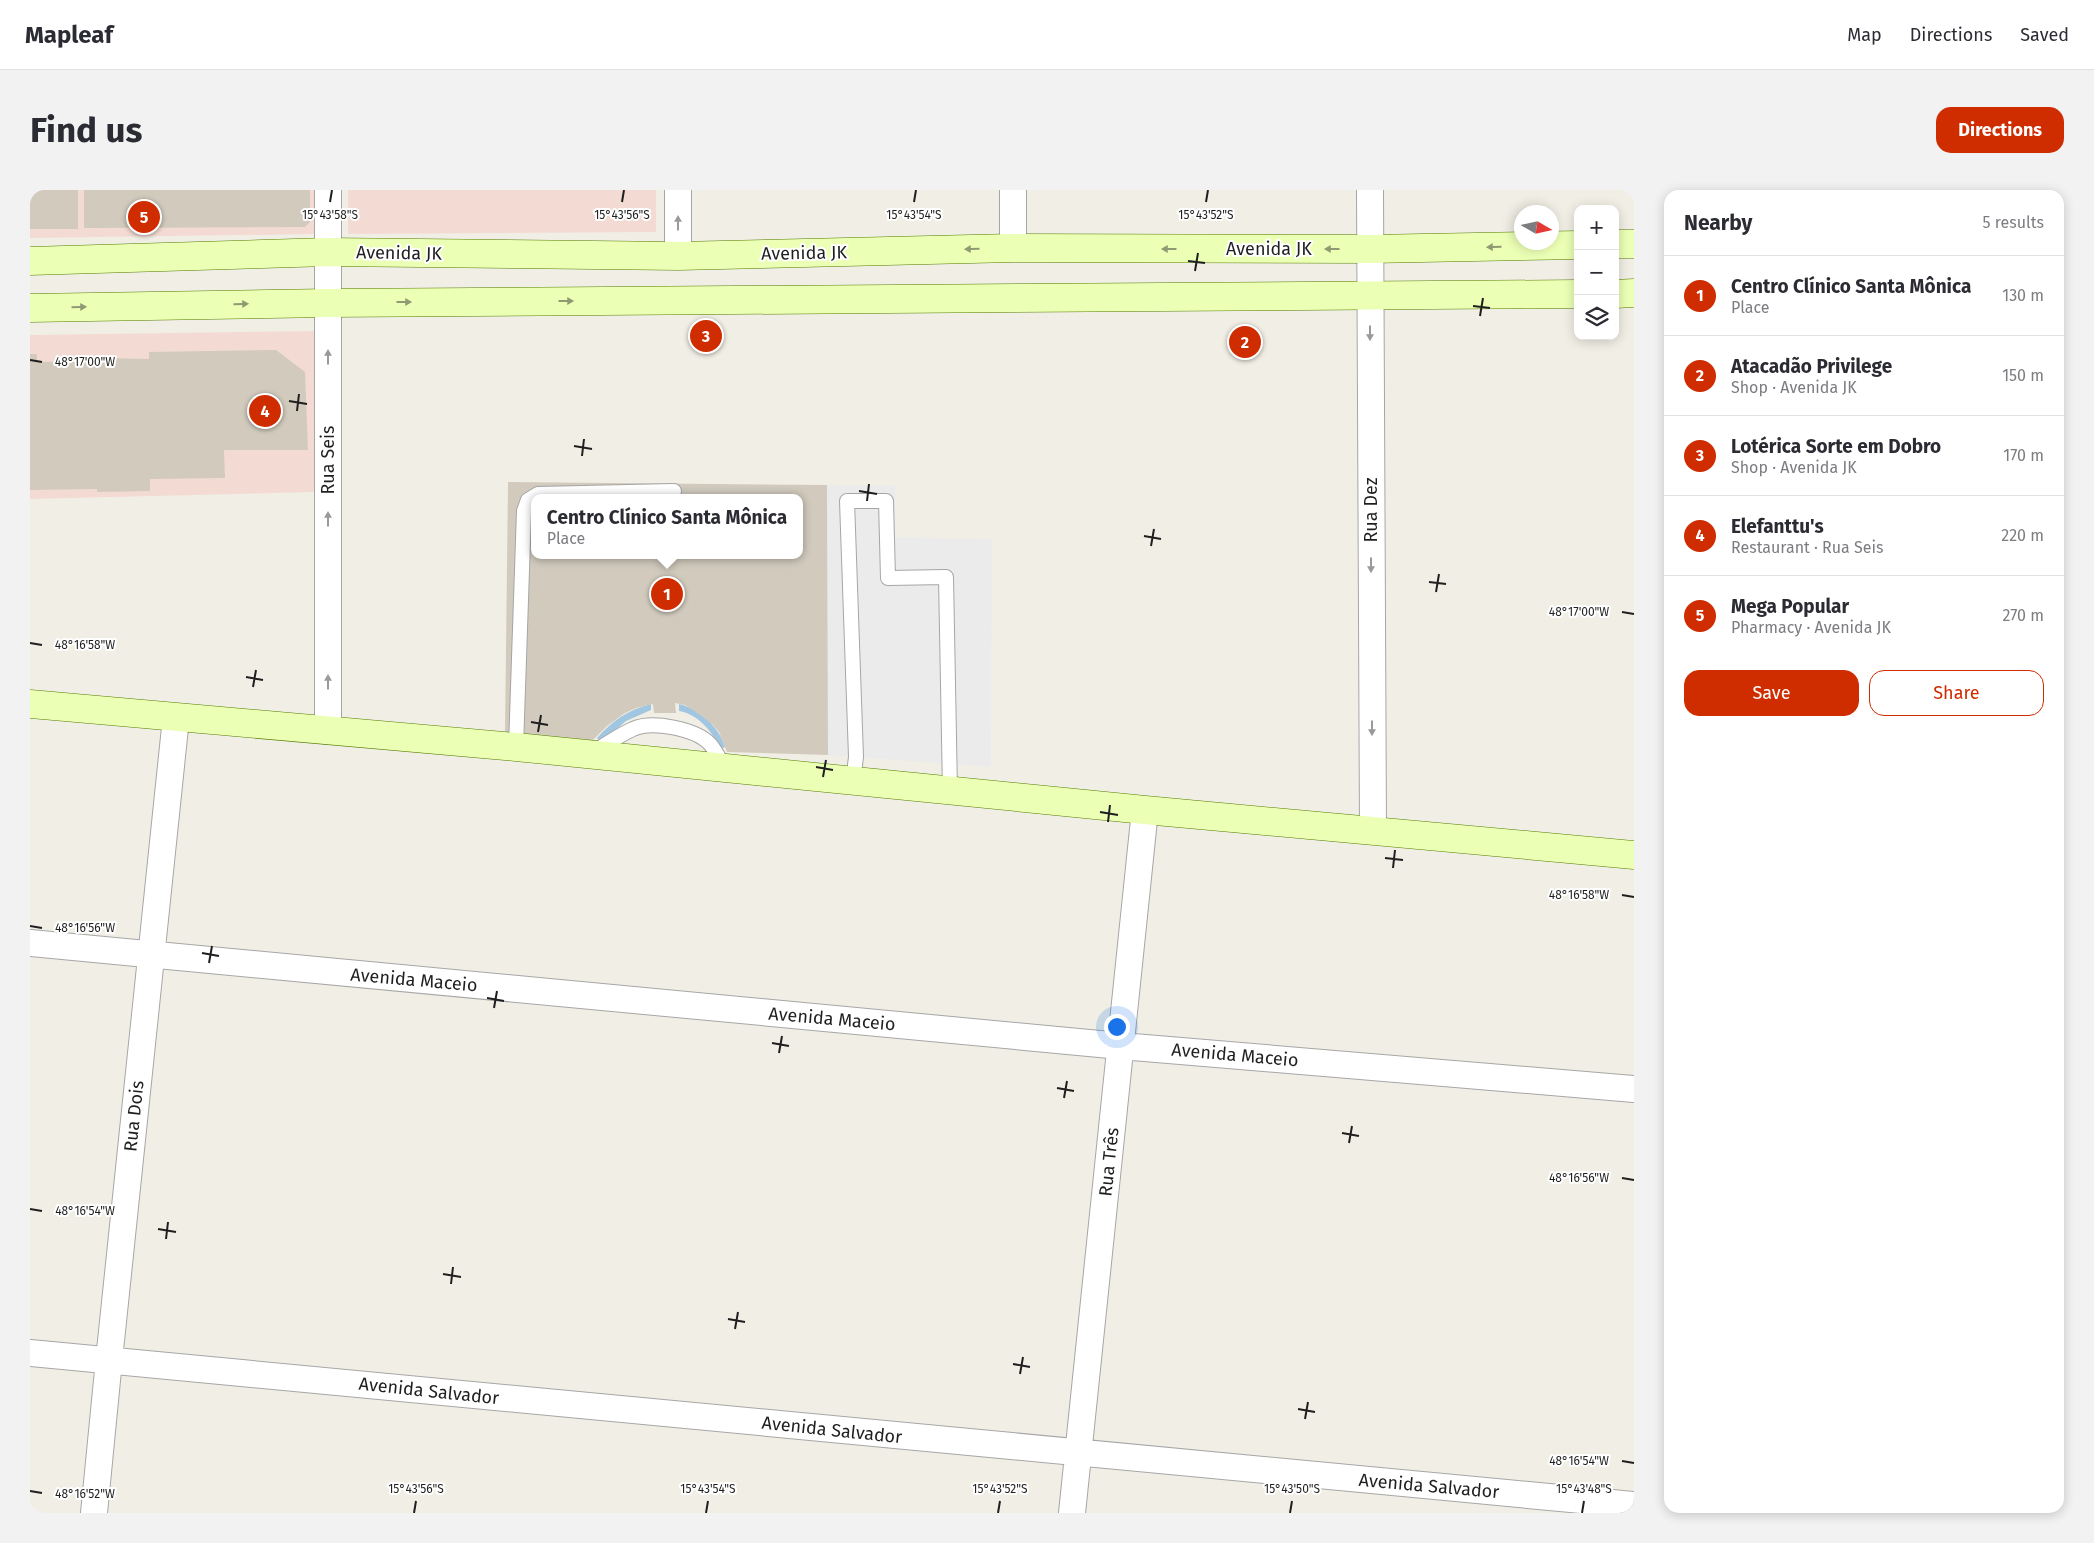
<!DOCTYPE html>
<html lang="en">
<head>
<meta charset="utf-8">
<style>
	:root { --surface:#fff; --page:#f2f2f3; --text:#2b2b33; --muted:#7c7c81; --line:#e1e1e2; --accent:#cf2c00 }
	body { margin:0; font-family:"Fira Sans",sans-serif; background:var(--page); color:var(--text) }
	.controls { position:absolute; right:15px; top:15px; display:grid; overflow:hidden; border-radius:10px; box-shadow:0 2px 12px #0003 }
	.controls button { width:45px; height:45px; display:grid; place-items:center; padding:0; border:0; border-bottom:1px solid var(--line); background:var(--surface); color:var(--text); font:25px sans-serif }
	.compass { position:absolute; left:1484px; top:15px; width:45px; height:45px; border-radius:50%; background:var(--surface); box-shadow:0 2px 12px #0003; rotate:99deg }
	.you { position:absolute; left:1086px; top:836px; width:18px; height:18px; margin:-12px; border:4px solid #fff; border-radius:50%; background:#1a73e8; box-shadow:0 0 0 8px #1a73e833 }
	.badge { display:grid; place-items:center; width:32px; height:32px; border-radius:50%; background:var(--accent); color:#fff; font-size:16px; font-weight:700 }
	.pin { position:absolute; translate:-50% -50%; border:2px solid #fff; box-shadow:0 1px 5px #0006 }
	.popup { position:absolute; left:501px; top:304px; width:272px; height:65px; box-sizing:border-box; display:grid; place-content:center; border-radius:10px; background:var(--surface); filter:drop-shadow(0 1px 4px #0005); font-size:16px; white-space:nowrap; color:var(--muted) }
	.popup b { font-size:19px; color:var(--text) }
	.popup::after { content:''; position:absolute; left:50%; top:100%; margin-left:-10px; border:10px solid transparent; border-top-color:var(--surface) }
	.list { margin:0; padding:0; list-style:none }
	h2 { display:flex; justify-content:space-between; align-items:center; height:65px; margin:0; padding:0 20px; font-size:21px }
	h2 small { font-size:16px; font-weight:400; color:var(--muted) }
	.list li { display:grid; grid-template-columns:32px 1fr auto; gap:15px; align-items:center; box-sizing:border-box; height:80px; padding:0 20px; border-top:1px solid var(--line) }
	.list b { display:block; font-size:19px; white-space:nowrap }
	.list p { margin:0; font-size:16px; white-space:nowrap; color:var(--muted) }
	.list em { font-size:16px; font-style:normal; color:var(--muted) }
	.actions { display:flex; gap:10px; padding:15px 20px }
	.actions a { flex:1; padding:11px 0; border:1px solid var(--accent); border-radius:15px; text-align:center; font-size:18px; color:var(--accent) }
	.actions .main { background:var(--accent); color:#fff }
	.icon { flex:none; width:28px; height:28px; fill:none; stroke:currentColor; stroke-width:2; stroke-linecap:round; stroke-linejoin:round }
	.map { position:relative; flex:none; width:1604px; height:1323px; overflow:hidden; border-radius:15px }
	header { display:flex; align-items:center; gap:30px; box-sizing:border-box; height:70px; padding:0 25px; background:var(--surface); border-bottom:1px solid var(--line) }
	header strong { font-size:24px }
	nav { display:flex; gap:28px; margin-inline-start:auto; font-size:18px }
	.intro { display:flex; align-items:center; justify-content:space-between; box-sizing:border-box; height:120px; padding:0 30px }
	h1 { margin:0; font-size:35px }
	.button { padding:12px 22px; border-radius:15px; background:var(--accent); color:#fff; font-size:18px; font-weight:700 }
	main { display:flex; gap:30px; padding:0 30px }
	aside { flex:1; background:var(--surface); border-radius:15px; box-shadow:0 2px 12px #0003 }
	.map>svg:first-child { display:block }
</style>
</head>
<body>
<header>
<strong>Mapleaf</strong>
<nav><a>Map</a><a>Directions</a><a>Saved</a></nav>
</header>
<div class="intro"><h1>Find us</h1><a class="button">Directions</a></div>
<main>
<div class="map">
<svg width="1604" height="1323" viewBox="0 0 1604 1323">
	<rect width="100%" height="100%" fill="#f1efe5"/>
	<!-- commercial -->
	<path fill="#f3dbd3" d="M 0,0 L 289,0 L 289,44 L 0,48 Z
		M 318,0 L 626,0 L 626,42 L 318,44 Z
		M 285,141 L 284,302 L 0,309 L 0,145 Z"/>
	<!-- parking -->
	<path fill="#ebebeb" d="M 797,295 L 865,296 L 865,347 L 962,349 L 961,577 L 798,565 Z"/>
	<!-- water -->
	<path fill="#a1c6e2" d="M 621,514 L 621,520 L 596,531 L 571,552 L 567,548 C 583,530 598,520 621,514 Z
		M 649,514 C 670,519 689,537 695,557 L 690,559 C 683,542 668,524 649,521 Z"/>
	<!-- building -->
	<path fill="#d1cabd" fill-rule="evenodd" d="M 0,0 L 48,0 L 48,39 L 0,39 Z
		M 54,0 L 280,0 L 280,32 L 275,37 L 54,38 Z
		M 246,160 L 275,182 L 278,260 L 194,260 L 195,288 L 120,289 L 120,301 L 67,302 L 67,299 L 0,300 L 0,164 L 7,164 L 7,172 L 66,171 L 66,168 L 119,169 L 119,162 Z
		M 478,292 L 797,295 L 798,565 L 697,562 L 689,542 L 682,534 L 666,522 L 655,515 L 645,513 L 646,523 L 624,523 L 623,514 L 606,518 L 595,523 L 577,536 L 561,552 L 475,546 ZM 504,308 L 770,308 L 770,365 L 504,365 Z"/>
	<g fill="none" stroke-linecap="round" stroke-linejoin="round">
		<!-- lane casing -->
		<g stroke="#a6a6a6" stroke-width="16">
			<path id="lane" d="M 486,557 L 494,321 L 498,310 L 508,304 L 644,301
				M 563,562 C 576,555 589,545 603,539 C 622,530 666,539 680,554 C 686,561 690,570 694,577
				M 823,591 L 826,567 L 817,311 L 856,311 L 858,388 L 916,387 L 920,601"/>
		</g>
		<!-- street casing -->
		<g stroke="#a6a6a6" stroke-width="28">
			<path id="street" d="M 298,0 L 298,541
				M 648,0 L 648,66
				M 983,0 L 983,58
				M 1340,0 L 1343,641
				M 0,753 L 1091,856 L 1604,899
				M 0,1163 L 1604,1315
				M 64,1323 L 79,1170 L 146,528
				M 1042,1323 L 1115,620"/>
		</g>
		<!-- secondary casing -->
		<g stroke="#557d00" stroke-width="29">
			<path id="secondary" d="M 1585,54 L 1604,54
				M 0,71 L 298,62 L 648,66 L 983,58 L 1340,59 L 1548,55
				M 1585,104 L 1604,103
				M 0,118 L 298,113 L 1548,104
				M 0,514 L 486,557 L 1115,620 L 1604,665"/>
		</g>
		<!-- lane -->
		<use href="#lane" stroke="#fff" stroke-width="14"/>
		<!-- street -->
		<use href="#street" stroke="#fff" stroke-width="26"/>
		<!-- secondary -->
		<use href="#secondary" stroke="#ebffb5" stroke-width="28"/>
	</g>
	<!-- one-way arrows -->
	<defs><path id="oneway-solid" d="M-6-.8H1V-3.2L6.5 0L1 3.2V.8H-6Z" transform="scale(1.25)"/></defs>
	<g fill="#9a9a9a">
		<use href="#oneway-solid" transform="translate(648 33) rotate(-90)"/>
		<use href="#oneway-solid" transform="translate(1340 143) rotate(90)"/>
		<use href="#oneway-solid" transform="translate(298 167) rotate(-90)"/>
		<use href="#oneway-solid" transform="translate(298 329) rotate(-90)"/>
		<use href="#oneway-solid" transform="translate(1341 375) rotate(90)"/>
		<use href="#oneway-solid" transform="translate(298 492) rotate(-90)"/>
		<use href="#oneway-solid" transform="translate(1342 538) rotate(90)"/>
	</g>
	<g fill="#8f9a72">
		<use href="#oneway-solid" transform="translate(1464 57) rotate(179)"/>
		<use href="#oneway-solid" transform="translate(942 59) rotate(179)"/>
		<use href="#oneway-solid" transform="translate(1139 59) rotate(-180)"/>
		<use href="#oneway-solid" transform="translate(1302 59) rotate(-180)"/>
		<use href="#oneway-solid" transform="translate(536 111)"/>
		<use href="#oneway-solid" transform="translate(374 112)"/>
		<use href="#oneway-solid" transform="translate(211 114) rotate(-1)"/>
		<use href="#oneway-solid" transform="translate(49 117) rotate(-1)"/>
	</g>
	<!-- ticks -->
	<path fill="none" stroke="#1f1f1f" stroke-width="2" d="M 300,12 L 302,0M 592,12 L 594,0M 884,12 L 886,0M 1176,12 L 1178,0M 1158,71 L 1175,73M 1165,81 L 1168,63M 1443,116 L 1460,118M 1450,126 L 1453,108M 0,170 L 12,172M 259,211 L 277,214M 267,221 L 269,204M 544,256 L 562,259M 552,266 L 554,249M 829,301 L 847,304M 837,311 L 839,294M 1114,346 L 1131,349M 1121,356 L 1124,339M 1399,392 L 1416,394M 1406,402 L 1409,384M 1592,422 L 1604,424M 0,453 L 12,455M 216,487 L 233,490M 223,497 L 226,480M 501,532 L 518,535M 508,542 L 511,525M 786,577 L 803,580M 793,587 L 796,570M 1070,622 L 1088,625M 1078,632 L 1080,615M 1355,668 L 1373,670M 1363,678 L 1365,660M 1592,705 L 1604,707M 0,736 L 12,738M 172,763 L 189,766M 179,773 L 182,756M 457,808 L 474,811M 464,818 L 467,801M 742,853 L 759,856M 749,863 L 752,846M 1027,898 L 1044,901M 1034,908 L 1037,891M 1312,943 L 1329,946M 1319,953 L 1322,936M 1592,988 L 1604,990M 0,1019 L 12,1021M 128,1039 L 146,1042M 136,1049 L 138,1032M 413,1084 L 431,1087M 421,1094 L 423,1077M 698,1129 L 715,1132M 705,1139 L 708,1122M 983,1174 L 1000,1177M 990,1184 L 993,1167M 1268,1219 L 1285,1222M 1275,1229 L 1278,1212M 1592,1271 L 1604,1273M 0,1301 L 12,1303M 384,1323 L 386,1311M 676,1323 L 678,1311M 968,1323 L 970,1311M 1260,1323 L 1262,1311M 1552,1323 L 1554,1311"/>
	<g text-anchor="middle" stroke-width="4" stroke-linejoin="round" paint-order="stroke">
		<!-- street labels -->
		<g font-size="18" fill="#1f1f1f" stroke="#fff">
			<text x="1239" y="65">Avenida JK</text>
			<text transform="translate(369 63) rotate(1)" y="6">Avenida JK</text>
			<text transform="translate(774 63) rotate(-1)" y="6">Avenida JK</text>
			<text transform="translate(298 270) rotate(-90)" y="6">Rua Seis</text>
			<text transform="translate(1341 320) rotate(-90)" y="6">Rua Dez</text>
			<text transform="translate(384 790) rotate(5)" y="6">Avenida Maceio</text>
			<text transform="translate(802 829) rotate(5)" y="6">Avenida Maceio</text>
			<text transform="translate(1205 865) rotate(5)" y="6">Avenida Maceio</text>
			<text transform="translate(104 926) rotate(-84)" y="6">Rua Dois</text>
			<text transform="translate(1079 972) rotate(-84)" y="6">Rua Três</text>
			<text transform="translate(399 1201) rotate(6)" y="6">Avenida Salvador</text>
			<text transform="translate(802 1240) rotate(6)" y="6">Avenida Salvador</text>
			<text transform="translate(1399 1296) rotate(5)" y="6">Avenida Salvador</text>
		</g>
	</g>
	<g font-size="12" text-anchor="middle" fill="#1f1f1f" stroke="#fff" stroke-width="4" stroke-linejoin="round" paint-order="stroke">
		<text x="300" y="29">15°43'58"S</text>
		<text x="592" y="29">15°43'56"S</text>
		<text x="884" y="29">15°43'54"S</text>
		<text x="1176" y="29">15°43'52"S</text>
		<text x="55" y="176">48°17'00"W</text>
		<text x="1549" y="426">48°17'00"W</text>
		<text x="55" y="459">48°16'58"W</text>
		<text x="1549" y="709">48°16'58"W</text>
		<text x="55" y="742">48°16'56"W</text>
		<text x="1549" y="992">48°16'56"W</text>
		<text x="55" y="1025">48°16'54"W</text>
		<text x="1549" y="1275">48°16'54"W</text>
		<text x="386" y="1303">15°43'56"S</text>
		<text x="678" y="1303">15°43'54"S</text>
		<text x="970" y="1303">15°43'52"S</text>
		<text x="1262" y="1303">15°43'50"S</text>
		<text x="1554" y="1303">15°43'48"S</text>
		<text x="55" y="1308">48°16'52"W</text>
	</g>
</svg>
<div class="controls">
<button>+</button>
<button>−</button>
<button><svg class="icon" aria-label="layers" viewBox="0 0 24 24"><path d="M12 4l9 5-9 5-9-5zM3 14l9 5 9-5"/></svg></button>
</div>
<svg class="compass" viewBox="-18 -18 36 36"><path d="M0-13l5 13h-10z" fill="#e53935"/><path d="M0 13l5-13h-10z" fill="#7c7c81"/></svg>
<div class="you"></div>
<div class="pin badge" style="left:637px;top:404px">1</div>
<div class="popup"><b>Centro Clínico Santa Mônica</b>Place</div>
<div class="pin badge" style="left:1215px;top:152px">2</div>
<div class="pin badge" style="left:676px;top:146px">3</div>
<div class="pin badge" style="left:235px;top:221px">4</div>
<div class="pin badge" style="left:114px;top:27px">5</div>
</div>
<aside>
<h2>Nearby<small>5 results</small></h2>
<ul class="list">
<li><span class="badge">1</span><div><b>Centro Clínico Santa Mônica</b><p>Place</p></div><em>130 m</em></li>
<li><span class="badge">2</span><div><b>Atacadão Privilege</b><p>Shop · Avenida JK</p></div><em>150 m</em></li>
<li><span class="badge">3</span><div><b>Lotérica Sorte em Dobro</b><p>Shop · Avenida JK</p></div><em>170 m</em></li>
<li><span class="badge">4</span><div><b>Elefanttu's</b><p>Restaurant · Rua Seis</p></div><em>220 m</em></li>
<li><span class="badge">5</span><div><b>Mega Popular</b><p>Pharmacy · Avenida JK</p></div><em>270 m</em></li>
</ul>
<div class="actions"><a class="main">Save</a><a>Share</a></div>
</aside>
</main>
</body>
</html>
